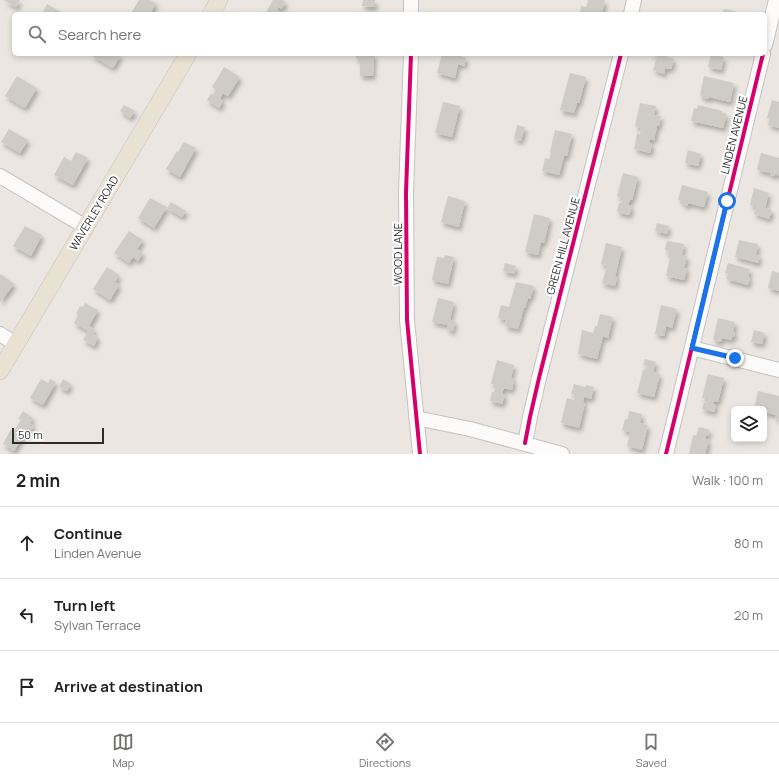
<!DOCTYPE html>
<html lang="en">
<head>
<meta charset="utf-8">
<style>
	:root { --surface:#fff; --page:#f6f6f6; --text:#202124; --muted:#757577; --line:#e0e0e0; --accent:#6f6d6b }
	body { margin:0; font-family:Manrope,sans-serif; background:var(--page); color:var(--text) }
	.controls { position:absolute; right:12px; bottom:12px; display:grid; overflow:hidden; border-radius:6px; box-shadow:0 2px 6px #0003 }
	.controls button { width:36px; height:36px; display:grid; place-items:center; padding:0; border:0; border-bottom:1px solid var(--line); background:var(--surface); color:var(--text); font:20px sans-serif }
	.scale { position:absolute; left:12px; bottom:10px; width:92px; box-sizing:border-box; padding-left:4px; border:2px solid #2c2c2c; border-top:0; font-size:11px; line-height:14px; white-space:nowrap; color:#2c2c2c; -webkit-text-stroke:3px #fff; paint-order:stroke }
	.stop { position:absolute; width:12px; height:12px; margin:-9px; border:3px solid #1a73e8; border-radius:50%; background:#fff }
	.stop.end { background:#1a73e8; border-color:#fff; box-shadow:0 1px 4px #0008 }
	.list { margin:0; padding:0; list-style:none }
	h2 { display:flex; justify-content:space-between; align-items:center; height:52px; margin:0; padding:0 16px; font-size:17px }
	h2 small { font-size:13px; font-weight:400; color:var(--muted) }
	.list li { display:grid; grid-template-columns:26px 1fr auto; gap:12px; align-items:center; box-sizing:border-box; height:72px; padding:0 16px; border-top:1px solid var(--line) }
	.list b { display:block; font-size:15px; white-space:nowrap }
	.list p { margin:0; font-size:13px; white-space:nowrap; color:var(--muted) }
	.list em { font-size:13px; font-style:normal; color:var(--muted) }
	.icon { flex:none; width:22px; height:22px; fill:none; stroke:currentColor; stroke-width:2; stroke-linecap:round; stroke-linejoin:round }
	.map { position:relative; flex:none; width:779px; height:454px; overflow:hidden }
	.search { position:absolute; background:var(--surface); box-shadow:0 2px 6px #0003; left:12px; right:12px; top:12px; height:44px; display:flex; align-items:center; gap:10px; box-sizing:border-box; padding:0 14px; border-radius:6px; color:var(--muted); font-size:15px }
	.sheet { height:268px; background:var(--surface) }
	nav { display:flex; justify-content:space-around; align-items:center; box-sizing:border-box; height:56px; border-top:1px solid var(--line); background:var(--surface); font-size:11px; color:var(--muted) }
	nav a { display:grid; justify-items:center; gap:2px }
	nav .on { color:var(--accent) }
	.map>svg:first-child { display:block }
</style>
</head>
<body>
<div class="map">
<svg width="779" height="454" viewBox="0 0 779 454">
	<defs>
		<filter id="shadow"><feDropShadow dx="2.5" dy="4" stdDeviation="2" flood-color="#0004"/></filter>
	</defs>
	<rect width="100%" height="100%" fill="#ebe6e1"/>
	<!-- building -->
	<path fill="#cfccc8" filter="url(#shadow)" d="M 3,0 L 20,0 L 16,7 Z
		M 139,0 L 150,0 L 156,3 L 150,14 L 131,13 Z
		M 273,0 L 282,0 L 286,2 L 281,9 L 278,7 L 277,10 L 283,14 L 265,14 Z
		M 363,0 L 375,0 L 375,7 L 362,6 Z
		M 588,0 L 605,0 L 602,14 L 580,13 L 581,6 L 586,7 Z
		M 47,4 L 64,14 L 42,14 Z
		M 724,9 L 742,13 L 742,14 L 722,14 Z
		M 89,54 L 121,54 L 113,68 Z
		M 356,54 L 374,54 L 373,76 L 360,76 L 360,59 L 356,59 Z
		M 442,54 L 460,54 L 460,56 L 466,58 L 464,66 L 458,64 L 455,78 L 437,73 Z
		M 649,54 L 668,54 L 667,57 L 674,59 L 671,69 L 665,68 L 664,74 L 653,70 L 657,57 Z
		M 711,54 L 724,57 L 721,70 L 708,67 Z
		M 224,67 L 240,77 L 228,96 L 223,93 L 220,99 L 223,101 L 219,108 L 207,100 L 211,93 L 213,95 L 216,90 L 212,87 Z
		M 570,73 L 586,77 L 579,103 L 577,103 L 574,113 L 560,110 Z
		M 17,76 L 37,88 L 25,108 L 5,96 Z
		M 704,76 L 734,83 L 730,102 L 709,97 L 708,99 L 701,97 L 702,96 L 700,95 Z
		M 772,100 L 779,102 L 779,128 L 768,125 L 770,118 L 767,118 Z
		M 443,102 L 460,106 L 452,137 L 435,133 Z
		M 640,103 L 656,106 L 654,115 L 661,116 L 659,126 L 657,126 L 654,140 L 650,139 L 649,143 L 652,144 L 650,153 L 634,149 L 637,133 L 640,134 L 641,128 L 635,126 Z
		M 124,105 L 135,111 L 130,118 L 120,111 Z
		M 698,105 L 722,111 L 722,113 L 727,114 L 723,128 L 691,121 L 694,108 L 697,109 Z
		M 517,125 L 525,127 L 521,141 L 514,139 Z
		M 9,129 L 28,140 L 20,153 L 1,142 Z
		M 555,130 L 572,134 L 567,156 L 564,156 L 559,175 L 542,171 L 545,158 L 550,159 L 551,152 L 550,152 Z
		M 184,142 L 196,148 L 180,177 L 166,169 L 177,151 L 178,152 Z
		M 688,150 L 701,154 L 698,166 L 685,163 Z
		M 76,152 L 88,158 L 73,185 L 54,175 L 64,157 L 71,161 Z
		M 761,153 L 779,158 L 779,176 L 775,174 L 774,176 L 770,175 L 770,173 L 757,170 Z
		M 623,173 L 638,177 L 632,200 L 630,200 L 628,205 L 632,206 L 629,215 L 617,212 L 619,203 L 621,203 L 623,198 L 617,196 Z
		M 682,185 L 708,192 L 704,207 L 688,203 L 688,206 L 682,204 L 683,201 L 678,200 Z
		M 754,188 L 769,193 L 765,208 L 772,210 L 769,219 L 754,214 L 756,207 L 750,205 Z
		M 448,196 L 465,201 L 459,227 L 441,222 Z
		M 150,198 L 167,207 L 154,228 L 138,218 Z
		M 171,202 L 186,211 L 182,217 L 167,208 Z
		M 534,214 L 550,218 L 544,243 L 541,242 L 538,255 L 525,252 Z
		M 657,223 L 669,226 L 667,234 L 655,231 Z
		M 25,226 L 42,235 L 31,256 L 13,246 Z
		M 129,231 L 143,240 L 137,249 L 143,253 L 138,261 L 133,257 L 129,263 L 114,253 Z
		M 739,240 L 758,244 L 756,255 L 760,256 L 758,263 L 735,257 Z
		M 667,241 L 684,244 L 682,255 L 687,256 L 684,268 L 687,269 L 684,280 L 666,276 L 670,258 L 668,258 L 669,251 L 665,250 Z
		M 606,243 L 622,247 L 615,277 L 617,277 L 615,286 L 602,283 L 607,266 L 601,264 Z
		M 445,255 L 454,257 L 448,284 L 432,280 L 437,257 L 444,258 Z
		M 505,263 L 516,266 L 514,274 L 503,271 Z
		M 728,263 L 750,269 L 748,277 L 750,278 L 748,285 L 726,279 L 728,274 L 725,273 Z
		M 107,267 L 119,275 L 115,282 L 119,285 L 110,300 L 93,289 Z
		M 772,271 L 779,273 L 779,291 L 768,288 Z
		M 1,274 L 14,284 L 0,302 L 0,275 Z
		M 516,282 L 534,286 L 530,299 L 528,298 L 525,308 L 524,308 L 518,329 L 505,326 L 506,320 L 498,318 L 501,305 L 509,307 Z
		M 438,298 L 454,302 L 450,320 L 455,321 L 453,331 L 447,330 L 448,325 L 432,322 Z
		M 85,303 L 98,310 L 89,326 L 95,330 L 93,334 L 98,337 L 94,346 L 83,340 L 88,331 L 74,323 L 78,315 L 76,314 L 80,306 L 83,307 Z
		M 661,305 L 677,309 L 672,328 L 666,326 L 664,336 L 655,334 Z
		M 600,314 L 613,317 L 608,338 L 603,336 L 597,359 L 578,354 L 582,330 L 593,333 L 595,326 L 597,326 Z
		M 718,318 L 735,322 L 733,332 L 735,332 L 734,337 L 732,337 L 731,340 L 722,338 L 721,342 L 713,340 Z
		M 754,330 L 765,333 L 762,344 L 751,342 Z
		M 645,359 L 656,362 L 653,372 L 660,374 L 654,397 L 637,393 L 643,370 L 646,370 L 647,366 L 643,365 Z
		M 497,360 L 514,365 L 511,378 L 514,379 L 512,390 L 504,388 L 502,394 L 505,395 L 502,404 L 490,401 L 492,392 L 494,392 L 496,385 L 491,384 Z
		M 708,374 L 724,378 L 718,402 L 714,401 L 713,404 L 716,405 L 714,412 L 702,409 L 704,402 L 707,403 L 708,399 L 702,398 Z
		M 41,379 L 48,383 L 50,379 L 56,382 L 43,405 L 30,398 Z
		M 63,379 L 71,384 L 67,391 L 59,387 Z
		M 574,384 L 586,387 L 586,385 L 594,387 L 591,399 L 584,397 L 583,403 L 585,403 L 579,428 L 561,423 L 567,398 L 574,400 L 575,395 L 571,394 Z
		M 758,391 L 779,396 L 779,420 L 775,419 L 776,415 L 764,412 L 764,409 L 754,409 Z
		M 23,411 L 33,418 L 30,423 L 34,426 L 31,430 L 28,428 L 14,451 L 3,444 L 11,429 L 14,431 L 21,420 L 18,419 Z
		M 629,411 L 642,414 L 640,423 L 648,425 L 642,450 L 627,446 L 630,432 L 622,430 L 625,419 L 628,419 Z
		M 699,427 L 710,430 L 708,436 L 706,435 L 705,439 L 709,440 L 705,454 L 689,454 L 693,435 L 696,436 Z"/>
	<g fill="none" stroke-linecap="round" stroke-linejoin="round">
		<!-- minor casing -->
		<g stroke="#c4c3c3" stroke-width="16">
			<path id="minor" d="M 411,0 L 411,14
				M 631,14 L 634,0
				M 765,45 L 776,0
				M 411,54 L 406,192 L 407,320 L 420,454
				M 0,176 L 86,227
				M 0,334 L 16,344
				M 692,348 L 779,370
				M 416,418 L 470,429 L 562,454
				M 525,443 L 530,417 L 539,378 L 621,54
				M 666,454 L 763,54"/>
		</g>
		<!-- major casing -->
		<g stroke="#c6c4c2" stroke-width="18">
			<path id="major" d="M 211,14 L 219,0
				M 0,371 L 188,54"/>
		</g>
		<!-- minor -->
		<use href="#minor" stroke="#fcfbfa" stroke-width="14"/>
		<!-- major -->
		<use href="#major" stroke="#e9e2d3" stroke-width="17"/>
		<!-- cycleway casing -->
		<g stroke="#fff" stroke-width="6">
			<path id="cycleway" d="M 411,54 L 406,192 L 407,320 L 420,454
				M 525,443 L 530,417 L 539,378 L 621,54
				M 666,454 L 763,54"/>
		</g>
		<!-- cycleway -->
		<use href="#cycleway" stroke="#d6006c" stroke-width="4"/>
	</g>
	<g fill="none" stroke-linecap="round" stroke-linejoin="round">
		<!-- route -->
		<path stroke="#1a73e8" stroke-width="5" d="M 727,201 L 692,348 L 735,358"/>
	</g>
	<g text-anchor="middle" stroke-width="4" stroke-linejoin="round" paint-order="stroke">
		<!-- street labels -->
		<g font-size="11" fill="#2c2c2c" stroke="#fff">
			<text transform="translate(734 135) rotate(-76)" y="4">LINDEN AVENUE</text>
			<text transform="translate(94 213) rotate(-59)" y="4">WAVERLEY ROAD</text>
			<text transform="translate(563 246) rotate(-75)" y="4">GREEN HILL AVENUE</text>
			<text transform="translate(398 254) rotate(-90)" y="4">WOOD LANE</text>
		</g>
	</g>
</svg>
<div class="controls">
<button><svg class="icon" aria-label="layers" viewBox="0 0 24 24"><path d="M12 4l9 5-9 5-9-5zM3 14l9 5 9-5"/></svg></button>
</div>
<div class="scale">50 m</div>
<div class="stop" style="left:727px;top:201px"></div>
<div class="stop end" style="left:735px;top:358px"></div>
<div class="search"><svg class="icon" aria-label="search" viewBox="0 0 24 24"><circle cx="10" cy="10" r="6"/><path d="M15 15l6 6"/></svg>Search here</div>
</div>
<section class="sheet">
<h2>2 min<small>Walk · 100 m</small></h2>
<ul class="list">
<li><svg class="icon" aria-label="ahead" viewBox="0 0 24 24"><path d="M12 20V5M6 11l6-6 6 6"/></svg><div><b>Continue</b><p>Linden Avenue</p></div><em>80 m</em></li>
<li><svg class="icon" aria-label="left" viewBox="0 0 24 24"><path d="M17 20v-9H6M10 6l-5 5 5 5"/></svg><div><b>Turn left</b><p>Sylvan Terrace</p></div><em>20 m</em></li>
<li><svg class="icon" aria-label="arrive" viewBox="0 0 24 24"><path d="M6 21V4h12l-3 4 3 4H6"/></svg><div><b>Arrive at destination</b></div></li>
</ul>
</section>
<nav>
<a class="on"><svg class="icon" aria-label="map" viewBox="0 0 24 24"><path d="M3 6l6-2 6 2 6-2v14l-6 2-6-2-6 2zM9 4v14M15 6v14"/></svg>Map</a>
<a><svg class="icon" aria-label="directions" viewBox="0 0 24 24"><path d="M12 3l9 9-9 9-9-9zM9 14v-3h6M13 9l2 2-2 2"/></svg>Directions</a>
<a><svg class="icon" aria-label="saved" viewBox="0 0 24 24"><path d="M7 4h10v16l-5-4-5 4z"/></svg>Saved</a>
</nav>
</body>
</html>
